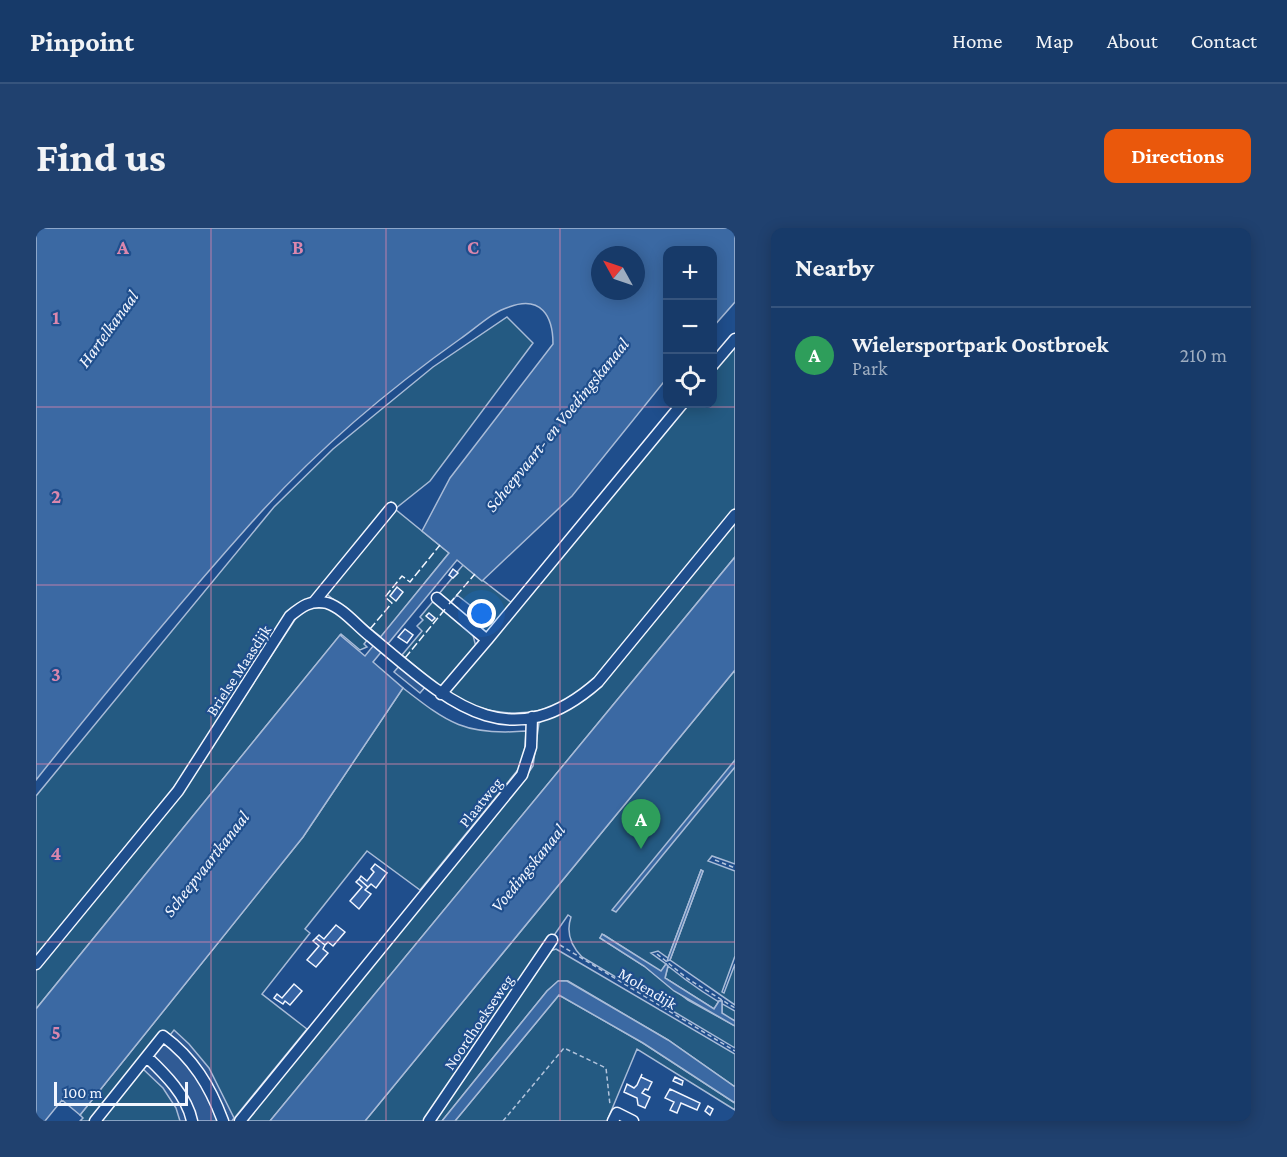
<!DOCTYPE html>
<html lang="en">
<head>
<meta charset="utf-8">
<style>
	:root { --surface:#173a69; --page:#20416f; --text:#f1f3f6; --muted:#9eadc0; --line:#36547d; --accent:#ea580c }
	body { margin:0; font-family:"Crimson Pro",serif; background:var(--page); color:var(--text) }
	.controls { position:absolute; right:18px; top:18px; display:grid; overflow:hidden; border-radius:12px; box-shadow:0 3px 15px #0003 }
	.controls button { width:54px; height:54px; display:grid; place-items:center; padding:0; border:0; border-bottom:2px solid var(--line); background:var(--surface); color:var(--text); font:30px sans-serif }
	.compass { position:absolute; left:555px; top:18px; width:54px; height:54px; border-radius:50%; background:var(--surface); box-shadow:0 3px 15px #0003; rotate:310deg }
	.scale { position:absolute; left:18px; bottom:15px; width:134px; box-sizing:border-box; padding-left:6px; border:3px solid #f2f6ff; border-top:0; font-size:16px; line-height:21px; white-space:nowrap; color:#f2f6ff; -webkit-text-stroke:4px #1f4e8c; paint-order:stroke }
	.you { position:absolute; left:446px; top:386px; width:21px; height:21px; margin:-15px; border:4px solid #fff; border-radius:50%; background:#1a73e8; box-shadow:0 0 0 9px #1a73e833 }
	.badge { display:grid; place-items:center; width:39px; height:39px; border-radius:50%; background:var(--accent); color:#fff; font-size:20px; font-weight:700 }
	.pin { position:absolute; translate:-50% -50px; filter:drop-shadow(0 2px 3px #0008) }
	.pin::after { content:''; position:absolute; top:32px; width:21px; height:18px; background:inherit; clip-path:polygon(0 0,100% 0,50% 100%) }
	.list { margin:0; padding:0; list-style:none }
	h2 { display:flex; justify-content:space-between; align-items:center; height:78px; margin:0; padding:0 24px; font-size:26px }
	h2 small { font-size:20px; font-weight:400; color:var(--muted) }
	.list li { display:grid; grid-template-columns:39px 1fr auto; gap:18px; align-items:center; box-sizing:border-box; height:96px; padding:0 24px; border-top:2px solid var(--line) }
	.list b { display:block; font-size:22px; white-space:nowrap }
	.list p { margin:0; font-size:20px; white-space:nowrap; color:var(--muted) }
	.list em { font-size:20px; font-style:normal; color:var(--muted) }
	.icon { flex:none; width:33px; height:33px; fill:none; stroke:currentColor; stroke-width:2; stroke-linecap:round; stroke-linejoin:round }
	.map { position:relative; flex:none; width:699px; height:893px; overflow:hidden; border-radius:12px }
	header { display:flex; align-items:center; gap:36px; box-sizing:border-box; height:84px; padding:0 30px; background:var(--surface); border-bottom:2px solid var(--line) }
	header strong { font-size:28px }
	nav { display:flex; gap:33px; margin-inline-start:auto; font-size:21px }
	.intro { display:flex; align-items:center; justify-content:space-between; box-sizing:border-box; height:144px; padding:0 36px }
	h1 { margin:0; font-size:42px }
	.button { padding:15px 27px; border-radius:12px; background:var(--accent); color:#fff; font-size:21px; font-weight:700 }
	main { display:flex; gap:36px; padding:0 36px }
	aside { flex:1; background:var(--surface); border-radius:12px; box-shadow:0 3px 15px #0003 }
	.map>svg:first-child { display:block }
</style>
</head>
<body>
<header>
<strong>Pinpoint</strong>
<nav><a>Home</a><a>Map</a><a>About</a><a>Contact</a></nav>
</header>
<div class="intro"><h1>Find us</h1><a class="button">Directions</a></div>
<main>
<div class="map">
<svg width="699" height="893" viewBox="0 0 699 893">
	<rect width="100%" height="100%" fill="#1f4e8c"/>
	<!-- green -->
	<path fill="#245a82" stroke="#a8bbd7" stroke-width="1.5" d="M 471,89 L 497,115 L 394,253 L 359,281 L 413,325 L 345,409 L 288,364 L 358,281 L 355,274 L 276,371 L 264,376 L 158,534 L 0,729 L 0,568 L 238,279 L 297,221 L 336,189 L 397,139 Z
		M 699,115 L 699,280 L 555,454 C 546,460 536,470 525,475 C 489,492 447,486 414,467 L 414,461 L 649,176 L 676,176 L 677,142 Z
		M 699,293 L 699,329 L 234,893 L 208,893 L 489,550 L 497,538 L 503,495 L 508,491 L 532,481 L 560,461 Z
		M 427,337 L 476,375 L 450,407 L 445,403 L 453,392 L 421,367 L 413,377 L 402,367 Z
		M 399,371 L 436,403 L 440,419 L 408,457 L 402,457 L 366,427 L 386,403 L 381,398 L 387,392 L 384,389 Z
		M 273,380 L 292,380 L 299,383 L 333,410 L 328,416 L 331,419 L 324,422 L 305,406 L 0,781 L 0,742 L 146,564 L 260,390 Z
		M 699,442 L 699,636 L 676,628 L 672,633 L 699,643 L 699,728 L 686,764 L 688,765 L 699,736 L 699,777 L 634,732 L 667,643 L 665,642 L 632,730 L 622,723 L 615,725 L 630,736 L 625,744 L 568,707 L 564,710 L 608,738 L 652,772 L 699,798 L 699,820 L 546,729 C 534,717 530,704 535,689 L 532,687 L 390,893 L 329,893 Z
		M 367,460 C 412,495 429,508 490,503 L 488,533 L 481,543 L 384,662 L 331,623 L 269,701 L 274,705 L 226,766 L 271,801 L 196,893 L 44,893 L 47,890 L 44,887 L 267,609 Z
		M 520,721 L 699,826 L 699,859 L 632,812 L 532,753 L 523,753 L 511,763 L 406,893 L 397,893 L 514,723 Z
		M 632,738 C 653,755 676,771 699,783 L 699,793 L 686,787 L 686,773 L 683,773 L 678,781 L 629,750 Z
		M 523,767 L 607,815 L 699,875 L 699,882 L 601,821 L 571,893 L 419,893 Z"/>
	<!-- parking -->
	<path fill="#305b95" stroke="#a8bbd7" stroke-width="1.5" d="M 364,437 L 390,458 L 384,465 L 358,444 Z
		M 138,802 L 153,816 L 173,840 L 198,890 L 196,893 L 144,893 L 140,880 L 127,860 L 107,841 Z"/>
	<!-- water -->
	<path fill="#3b69a3" stroke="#a8bbd7" stroke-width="1.5" fill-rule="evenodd" d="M 0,0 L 699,0 L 699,74 L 677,99 L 676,22 L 632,22 L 631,150 L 536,268 L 446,353 L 421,332 L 337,434 L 367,460 L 267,609 L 44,887 L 26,872 L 9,893 L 0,893 L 0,781 L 304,407 L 329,428 L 413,325 L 386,303 L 414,250 L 517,116 C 517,88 505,67 473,79 C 456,84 439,101 424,111 C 349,164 277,226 216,294 C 141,378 70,464 0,552 ZM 564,27 L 600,27 L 600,63 L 564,63 Z
		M 699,329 L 699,442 L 329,893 L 234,893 Z
		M 699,532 L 699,539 L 580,684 L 576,682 Z
		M 665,642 L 667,643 L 634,732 L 631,733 Z
		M 566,706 L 625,743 L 630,736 L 632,738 L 629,750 L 678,781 L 683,773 L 686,773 L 686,785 L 699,793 L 699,798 L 638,763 L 608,738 L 564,710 Z
		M 522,753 L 531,753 L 632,812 L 699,859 L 699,875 L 607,815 L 523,767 L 419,893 L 406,893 L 511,763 Z"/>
	<!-- building -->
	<path fill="#3563a3" stroke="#f2f6ff" stroke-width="1.5" d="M 417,341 L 422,345 L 417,350 L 413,347 Z
		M 361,359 L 367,364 L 360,373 L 354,368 Z
		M 393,385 L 399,390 L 396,393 L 390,388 Z
		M 369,401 L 377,407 L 371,415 L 362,409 Z
		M 339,636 L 351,645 L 340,660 L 335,656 L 332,659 L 323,651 L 325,648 L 331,653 L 338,644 L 335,641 Z
		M 323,651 L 332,659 L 329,662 L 335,666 L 323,681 L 314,673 L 326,659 L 320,654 Z
		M 300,697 L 309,704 L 297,718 L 292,714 L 289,717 L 280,710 L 283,707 L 288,711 Z
		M 280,710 L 289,717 L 287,721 L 292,725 L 280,739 L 271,732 L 283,718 L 277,713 Z
		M 258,756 L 266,763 L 254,777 L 249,773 L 247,776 L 238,770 L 241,766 L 246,770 Z
		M 606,846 L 605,849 L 616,854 L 612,862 L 609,861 L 606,865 L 614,869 L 609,880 L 602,877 L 601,870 L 588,864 L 591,856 L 598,860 L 601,857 Z
		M 639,849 L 647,853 L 646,857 L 637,853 Z
		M 634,861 L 664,875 L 661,882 L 645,875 L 641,885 L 634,882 L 638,874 L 629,870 Z
		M 672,878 L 677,881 L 674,887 L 669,883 Z"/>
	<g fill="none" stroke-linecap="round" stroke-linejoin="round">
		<!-- minor casing -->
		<g stroke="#f2f6ff" stroke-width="13">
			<path id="minor" d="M 676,138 L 699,111
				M 401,370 L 451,412 L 405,466
				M 278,374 L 355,280
				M 451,412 L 646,176
				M 0,736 L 142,563 L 254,388 C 265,379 275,371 291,375 C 307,380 321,398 334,408 C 408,469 470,535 562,454 L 699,287
				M 111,829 C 129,846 151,868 156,893
				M 59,893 L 127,808 C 157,830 174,858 187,893
				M 204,893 L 486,547 L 495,519 L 496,489
				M 393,893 L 516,712
				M 577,893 L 581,885 L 597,893"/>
		</g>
		<!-- path -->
		<path stroke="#b3c4dc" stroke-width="1.5" stroke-dasharray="4.5 3" stroke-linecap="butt" d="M 679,632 L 699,640
			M 524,717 L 699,823
			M 621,726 L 652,751 L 699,780
			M 467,893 L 528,820 L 570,840 L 574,877"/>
		<!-- minor -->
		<use href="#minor" stroke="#1f4e8c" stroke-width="10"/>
		<!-- fence -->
		<path stroke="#f2f6ff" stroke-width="1.5" stroke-dasharray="8 3" stroke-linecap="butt" d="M 413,376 L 439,346
			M 334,401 L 356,375 L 349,369 L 366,348 L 374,354 L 404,317
			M 369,430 L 410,380"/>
	</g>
	<!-- grid -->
	<path fill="none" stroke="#da87ad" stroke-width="1.5" stroke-opacity="0.55" d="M 175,0 L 175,893M 350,0 L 350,893M 524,0 L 524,893M 0,179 L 699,179M 0,357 L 699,357M 0,536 L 699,536M 0,714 L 699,714"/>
	<g text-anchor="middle" stroke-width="4.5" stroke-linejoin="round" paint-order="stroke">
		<!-- street labels -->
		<g font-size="16" fill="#f2f6ff" stroke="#1f4e8c">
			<text transform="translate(202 442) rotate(-57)" y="6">Brielse Maasdijk</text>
			<text transform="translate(444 574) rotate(-51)" y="6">Plaatweg</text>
			<text transform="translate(612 760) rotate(31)" y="6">Molendijk</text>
			<text transform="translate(442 794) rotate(-56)" y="6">Noordhoekseweg</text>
		</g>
		<!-- water labels -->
		<g font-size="18" font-style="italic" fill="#f2f6ff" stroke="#1f4e8c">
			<text transform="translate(72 101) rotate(-54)" y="6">Hartelkanaal</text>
			<text transform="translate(521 197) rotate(-51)" y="6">Scheepvaart- en Voedingskanaal</text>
			<text transform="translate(170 636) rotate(-52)" y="6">Scheepvaartkanaal</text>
			<text transform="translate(492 640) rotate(-51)" y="6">Voedingskanaal</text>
		</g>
	</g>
	<g font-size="20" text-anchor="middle" font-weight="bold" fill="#da87ad" stroke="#1f4e8c" stroke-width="4.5" stroke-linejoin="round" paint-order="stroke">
		<text x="87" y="26">A</text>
		<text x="262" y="26">B</text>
		<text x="437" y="26">C</text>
		<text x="20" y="96">1</text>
		<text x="20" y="275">2</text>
		<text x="20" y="453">3</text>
		<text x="20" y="632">4</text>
		<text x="20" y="811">5</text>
	</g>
</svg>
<div class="controls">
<button>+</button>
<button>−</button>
<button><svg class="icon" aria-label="locate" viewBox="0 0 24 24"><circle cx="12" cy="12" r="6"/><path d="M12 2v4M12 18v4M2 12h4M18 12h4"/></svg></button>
</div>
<svg class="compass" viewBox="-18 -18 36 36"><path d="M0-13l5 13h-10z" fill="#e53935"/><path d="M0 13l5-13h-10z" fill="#9eadc0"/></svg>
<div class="scale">100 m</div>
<div class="you"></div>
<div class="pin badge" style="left:605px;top:621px;background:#2e9e5b">A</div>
</div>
<aside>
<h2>Nearby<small></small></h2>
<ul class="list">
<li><span class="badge" style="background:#2e9e5b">A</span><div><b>Wielersportpark Oostbroek</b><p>Park</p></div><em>210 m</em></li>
</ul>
</aside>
</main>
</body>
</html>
